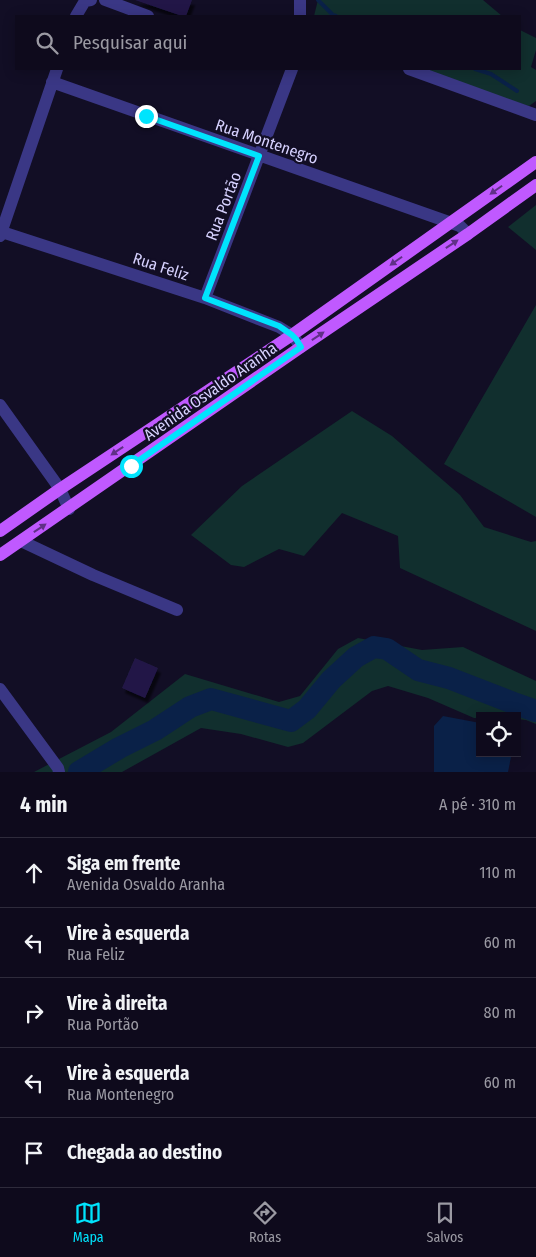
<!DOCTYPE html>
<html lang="pt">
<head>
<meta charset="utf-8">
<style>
	:root { --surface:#0e0a1c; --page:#1c1829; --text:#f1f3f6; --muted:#9b9aa3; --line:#2e2b3b; --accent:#00e4fd }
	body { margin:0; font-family:"Fira Sans Condensed",sans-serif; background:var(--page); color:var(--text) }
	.controls { position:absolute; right:15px; bottom:15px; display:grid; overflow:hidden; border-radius:0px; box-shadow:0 2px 12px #0003 }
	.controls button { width:45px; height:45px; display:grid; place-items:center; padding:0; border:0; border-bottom:1px solid var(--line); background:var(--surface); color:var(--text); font:25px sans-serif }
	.stop { position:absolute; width:15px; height:15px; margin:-11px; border:4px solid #00e4fd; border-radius:50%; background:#fff }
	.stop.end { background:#00e4fd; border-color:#fff; box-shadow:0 1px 5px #0008 }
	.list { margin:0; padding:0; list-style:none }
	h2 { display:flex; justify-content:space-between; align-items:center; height:65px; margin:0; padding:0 20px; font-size:21px }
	h2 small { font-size:16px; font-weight:400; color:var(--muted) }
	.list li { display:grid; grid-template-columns:32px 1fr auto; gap:15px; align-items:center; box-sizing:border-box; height:70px; padding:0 20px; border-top:1px solid var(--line) }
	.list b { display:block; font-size:19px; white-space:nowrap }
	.list p { margin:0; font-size:16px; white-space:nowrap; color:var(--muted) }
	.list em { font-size:16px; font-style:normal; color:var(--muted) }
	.icon { flex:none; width:28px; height:28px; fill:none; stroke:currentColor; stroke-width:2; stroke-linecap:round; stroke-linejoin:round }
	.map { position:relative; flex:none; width:536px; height:772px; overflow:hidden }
	.search { position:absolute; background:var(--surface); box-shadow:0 2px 12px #0003; left:15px; right:15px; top:15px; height:55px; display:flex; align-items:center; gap:12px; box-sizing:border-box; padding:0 18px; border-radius:0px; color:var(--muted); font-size:19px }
	.sheet { height:415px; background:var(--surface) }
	nav { display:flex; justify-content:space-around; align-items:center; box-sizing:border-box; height:70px; border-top:1px solid var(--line); background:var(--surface); font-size:14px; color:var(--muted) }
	nav a { display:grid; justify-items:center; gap:2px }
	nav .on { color:var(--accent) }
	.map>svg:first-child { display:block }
</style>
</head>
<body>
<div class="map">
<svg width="536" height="772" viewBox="0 0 536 772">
	<defs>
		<filter id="shadow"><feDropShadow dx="3" dy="5" stdDeviation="1" flood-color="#0009"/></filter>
	</defs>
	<rect width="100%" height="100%" fill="#120e25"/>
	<!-- green -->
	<path fill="#112f2e" d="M 318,0 L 483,0 L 502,16 L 314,16 Z
		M 520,30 L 536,38 L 536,50 L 531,67 L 536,70 L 536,101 L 529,106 L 410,69 L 520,69 Z
		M 536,205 L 536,250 L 508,227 Z
		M 536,305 L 536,517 L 444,464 Z
		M 352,411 L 392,436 L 460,495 L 484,527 L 531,542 L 536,541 L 536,631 L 400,568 L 398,536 L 342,513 L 304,556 L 279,549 L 244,567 L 231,565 L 191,535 L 242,486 Z
		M 358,638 L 422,650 L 463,647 L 536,681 L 536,724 L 526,720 L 517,719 L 517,716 L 480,716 L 480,718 L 474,718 L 428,698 L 388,686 L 372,691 L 303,743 L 288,747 L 241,734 L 201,728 L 122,772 L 34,772 L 111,732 L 185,674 L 279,702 L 300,696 L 338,649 Z"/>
	<!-- water -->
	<path fill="#0a2148" d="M 443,716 L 480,723 L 480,753 L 510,753 L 511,757 L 508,772 L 434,772 L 434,726 Z"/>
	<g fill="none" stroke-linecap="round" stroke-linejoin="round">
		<!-- stream -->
		<path stroke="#0a2148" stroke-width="4" d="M 318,0 L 333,15 L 336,16
			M 475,69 L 491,74 L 517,91"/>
		<!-- river -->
		<path stroke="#0a2148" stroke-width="22" d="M 79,772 L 119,748 L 155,730 L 190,707 L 211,699 L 291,721 L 307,709 L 331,680 L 356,657 L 374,647 L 387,649 L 418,670 L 449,678 L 516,704 L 536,711"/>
	</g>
	<!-- building -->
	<path fill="#221947" filter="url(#shadow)" d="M 135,0 L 192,0 L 186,16 L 182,16 Z
		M 135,658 L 158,668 L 145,698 L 122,688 Z"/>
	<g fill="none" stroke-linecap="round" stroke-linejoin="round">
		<!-- minor -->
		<path stroke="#3a3785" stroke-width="12" d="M 105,0 L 148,16
			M 76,16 L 85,1 L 91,0
			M 300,16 L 300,0
			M 409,69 L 536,115
			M 52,82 L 460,226 L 468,234
			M 2,232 L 205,298 L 279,327 L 292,335 L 301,347
			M 0,236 L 57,69
			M 205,298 L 292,69
			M 0,405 L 60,489 L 69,509
			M 21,541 L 93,575 L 177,610
			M 0,689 L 58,768 L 59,772"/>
		<!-- major -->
		<path stroke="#c059ff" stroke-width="12" d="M 0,531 L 60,489 L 292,335 L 536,162
			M 0,555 L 301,347 L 468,234 L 536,185"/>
	</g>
	<!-- one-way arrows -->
	<defs><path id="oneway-solid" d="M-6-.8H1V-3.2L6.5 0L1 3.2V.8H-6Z" transform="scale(1.25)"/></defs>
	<g fill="#603087">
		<use href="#oneway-solid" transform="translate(496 190) rotate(145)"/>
		<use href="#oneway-solid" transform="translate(452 244) rotate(-34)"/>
		<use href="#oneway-solid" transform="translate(396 261) rotate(145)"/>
		<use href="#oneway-solid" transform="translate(318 336) rotate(-34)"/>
		<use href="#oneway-solid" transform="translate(117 451) rotate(146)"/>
		<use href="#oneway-solid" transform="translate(40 528) rotate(-34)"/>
	</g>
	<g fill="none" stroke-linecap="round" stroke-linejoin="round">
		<!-- route -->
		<path stroke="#00e4fd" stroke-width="6" d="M 131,466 L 301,347 L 296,339 L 292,335 L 279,326 L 205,298 L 259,156 L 146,116"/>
	</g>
	<g text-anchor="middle" stroke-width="4.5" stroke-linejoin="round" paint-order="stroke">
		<!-- street labels -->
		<g font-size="16" fill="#d7d2ff" stroke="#120e25">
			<text transform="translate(267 141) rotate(19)" y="6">Rua Montenegro</text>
			<text transform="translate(223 206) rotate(-69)" y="6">Rua Portão</text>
			<text transform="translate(161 266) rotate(18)" y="6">Rua Feliz</text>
			<text transform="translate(210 391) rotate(-35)" y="6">Avenida Osvaldo Aranha</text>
		</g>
	</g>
</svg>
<div class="controls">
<button><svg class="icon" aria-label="locate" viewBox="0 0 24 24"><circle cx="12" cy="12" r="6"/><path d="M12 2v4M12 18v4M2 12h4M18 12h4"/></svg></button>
</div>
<div class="stop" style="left:131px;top:466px"></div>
<div class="stop end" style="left:146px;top:116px"></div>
<div class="search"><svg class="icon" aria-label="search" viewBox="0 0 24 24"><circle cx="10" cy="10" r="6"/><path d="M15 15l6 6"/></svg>Pesquisar aqui</div>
</div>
<section class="sheet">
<h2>4 min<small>A pé · 310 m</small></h2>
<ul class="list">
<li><svg class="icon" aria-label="ahead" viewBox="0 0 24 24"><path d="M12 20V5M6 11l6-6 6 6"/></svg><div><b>Siga em frente</b><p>Avenida Osvaldo Aranha</p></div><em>110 m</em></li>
<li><svg class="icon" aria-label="left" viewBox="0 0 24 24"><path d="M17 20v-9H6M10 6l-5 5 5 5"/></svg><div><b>Vire à esquerda</b><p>Rua Feliz</p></div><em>60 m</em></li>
<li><svg class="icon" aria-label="right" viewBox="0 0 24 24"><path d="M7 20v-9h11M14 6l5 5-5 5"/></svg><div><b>Vire à direita</b><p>Rua Portão</p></div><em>80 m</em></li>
<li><svg class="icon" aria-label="left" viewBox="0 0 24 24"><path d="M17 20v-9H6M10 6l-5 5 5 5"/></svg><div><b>Vire à esquerda</b><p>Rua Montenegro</p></div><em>60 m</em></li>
<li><svg class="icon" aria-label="arrive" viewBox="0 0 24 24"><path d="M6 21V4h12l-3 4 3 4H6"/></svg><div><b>Chegada ao destino</b></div></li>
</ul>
</section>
<nav>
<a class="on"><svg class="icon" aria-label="map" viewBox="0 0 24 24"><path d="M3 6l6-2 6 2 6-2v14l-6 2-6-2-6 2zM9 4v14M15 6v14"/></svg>Mapa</a>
<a><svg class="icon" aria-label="directions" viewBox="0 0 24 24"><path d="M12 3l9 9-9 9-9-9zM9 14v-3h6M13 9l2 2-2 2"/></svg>Rotas</a>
<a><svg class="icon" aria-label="saved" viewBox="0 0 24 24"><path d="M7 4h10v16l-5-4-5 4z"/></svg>Salvos</a>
</nav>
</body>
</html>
